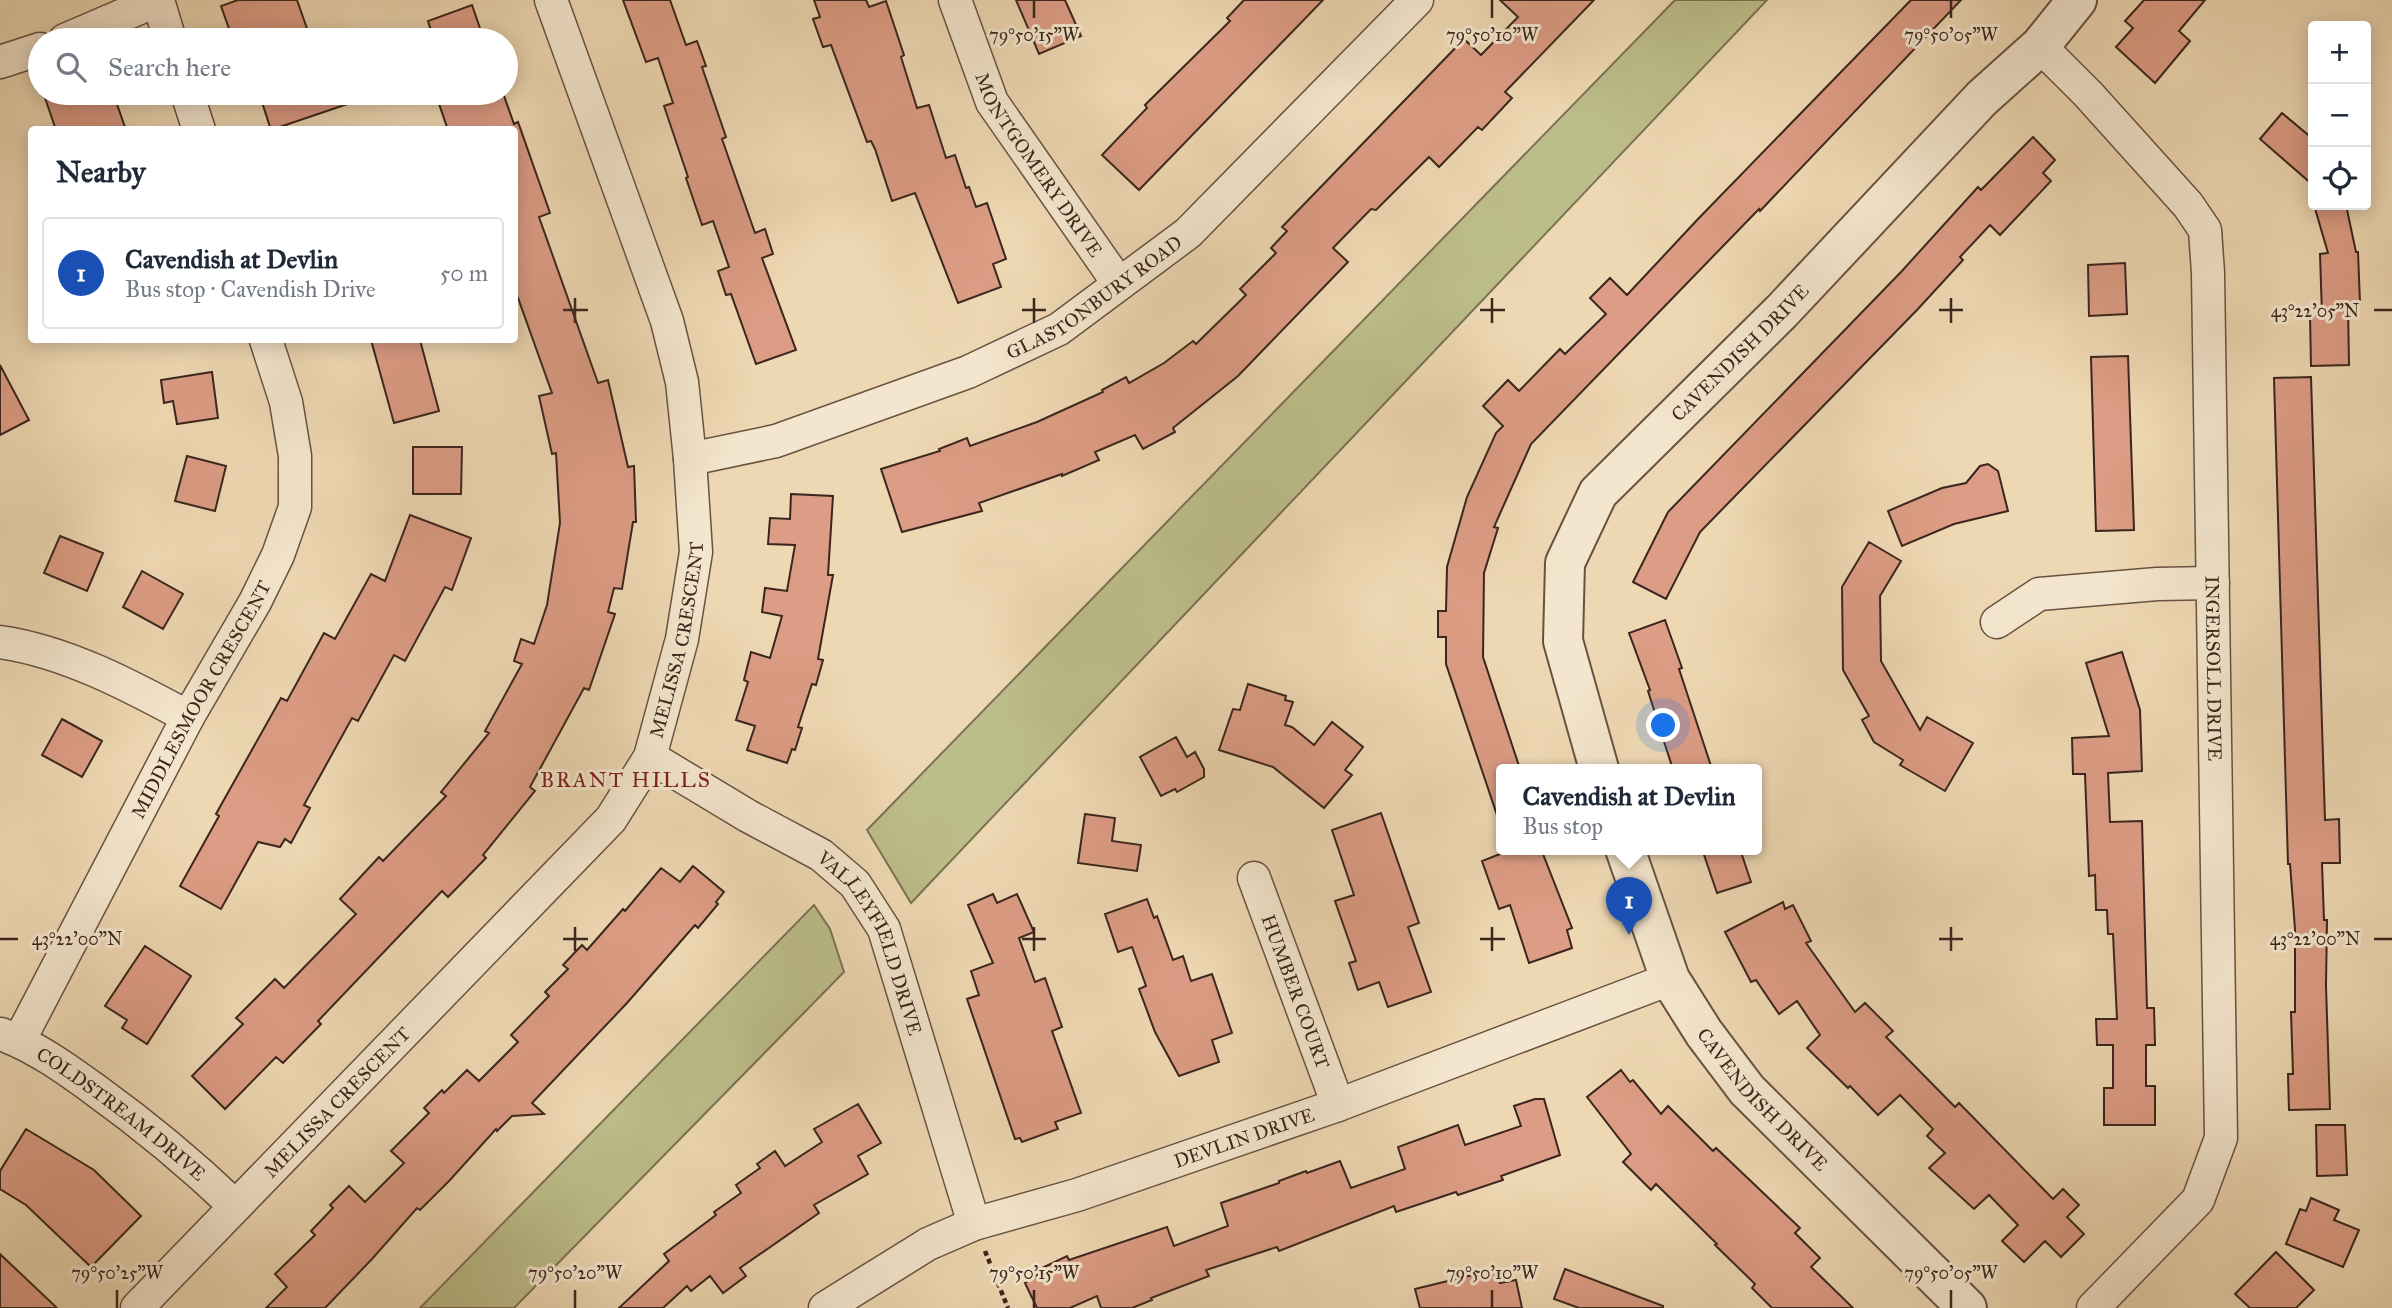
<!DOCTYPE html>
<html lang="en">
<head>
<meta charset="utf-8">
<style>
	:root { --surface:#fff; --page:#f6f6f7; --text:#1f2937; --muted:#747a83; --line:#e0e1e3; --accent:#1a73e8 }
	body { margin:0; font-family:"IM FELL Great Primer",serif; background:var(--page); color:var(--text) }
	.controls { position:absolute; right:21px; top:21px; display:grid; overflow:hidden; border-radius:7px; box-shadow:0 4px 18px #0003 }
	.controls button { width:63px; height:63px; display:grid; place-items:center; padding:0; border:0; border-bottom:2px solid var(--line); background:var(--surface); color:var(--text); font:35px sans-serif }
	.you { position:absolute; left:1664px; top:726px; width:24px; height:24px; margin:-18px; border:5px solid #fff; border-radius:50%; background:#1a73e8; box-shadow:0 0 0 10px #1a73e833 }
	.badge { display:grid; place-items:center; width:46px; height:46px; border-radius:50%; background:var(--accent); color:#fff; font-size:23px; font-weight:700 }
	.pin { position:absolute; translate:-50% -58px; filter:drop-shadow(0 2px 4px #0008) }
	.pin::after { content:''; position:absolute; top:37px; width:24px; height:21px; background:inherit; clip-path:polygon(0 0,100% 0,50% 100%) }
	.popup { position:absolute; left:1496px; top:764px; width:266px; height:91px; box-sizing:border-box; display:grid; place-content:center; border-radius:7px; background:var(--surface); filter:drop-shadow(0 2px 5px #0005); font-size:23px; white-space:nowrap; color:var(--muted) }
	.popup b { font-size:26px; color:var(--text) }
	.popup::after { content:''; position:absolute; left:50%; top:100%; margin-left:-14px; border:14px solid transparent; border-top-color:var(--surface) }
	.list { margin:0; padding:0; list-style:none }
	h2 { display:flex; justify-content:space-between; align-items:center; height:91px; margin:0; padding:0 28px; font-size:30px }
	h2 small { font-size:23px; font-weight:400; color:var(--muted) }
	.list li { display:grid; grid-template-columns:46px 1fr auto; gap:21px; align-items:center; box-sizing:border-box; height:112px; margin:0 14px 14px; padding:0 14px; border:2px solid var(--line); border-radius:7px }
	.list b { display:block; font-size:26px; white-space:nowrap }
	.list p { margin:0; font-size:23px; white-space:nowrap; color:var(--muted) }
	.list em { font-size:23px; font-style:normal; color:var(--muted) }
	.icon { flex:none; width:38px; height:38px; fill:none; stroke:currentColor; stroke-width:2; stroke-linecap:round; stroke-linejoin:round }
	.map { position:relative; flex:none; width:2392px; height:1308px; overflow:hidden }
	.search { position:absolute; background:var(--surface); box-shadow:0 4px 18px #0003; left:28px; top:28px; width:490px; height:77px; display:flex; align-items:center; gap:18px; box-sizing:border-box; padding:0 24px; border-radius:38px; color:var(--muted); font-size:26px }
	.panel { position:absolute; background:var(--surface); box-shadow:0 4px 18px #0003; left:28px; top:126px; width:490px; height:217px; border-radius:7px }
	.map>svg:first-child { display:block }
</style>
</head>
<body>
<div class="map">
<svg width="2392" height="1308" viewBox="0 0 2392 1308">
	<rect width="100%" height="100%" fill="#eed8b3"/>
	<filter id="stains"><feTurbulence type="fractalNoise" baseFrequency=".00286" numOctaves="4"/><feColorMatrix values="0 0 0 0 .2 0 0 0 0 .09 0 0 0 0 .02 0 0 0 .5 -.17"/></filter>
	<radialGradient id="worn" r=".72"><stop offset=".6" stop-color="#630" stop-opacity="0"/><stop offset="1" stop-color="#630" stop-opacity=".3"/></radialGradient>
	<!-- green -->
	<path fill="#bcbe8a" stroke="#7b7254" stroke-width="2" d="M 1675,0 L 1767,0 L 911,903 L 867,830 Z
		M 814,905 L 830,929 L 844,972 L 514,1308 L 420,1308 Z"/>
	<!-- building -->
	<path fill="#dc9c85" stroke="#3a261d" stroke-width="2" d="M 238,0 L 297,0 L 311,40 L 233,40 L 221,6 Z
		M 623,0 L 670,0 L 686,45 L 697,41 L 706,66 L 702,67 L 726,137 L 722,139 L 755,233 L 765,229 L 773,254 L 762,258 L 796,350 L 756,364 L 731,294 L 726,295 L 718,271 L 729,267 L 713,221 L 702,225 L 686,178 L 688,177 L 664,106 L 673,103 L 658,58 L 646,62 Z
		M 814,0 L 866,0 L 869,7 L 886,1 L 904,55 L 901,57 L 917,108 L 929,105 L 946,158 L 955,155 L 966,188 L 969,187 L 976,207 L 987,203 L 1006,259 L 993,264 L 1001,287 L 958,303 L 915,193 L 892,201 L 875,149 L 871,141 L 867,142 L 831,45 L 823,47 L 813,19 L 820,17 Z
		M 1016,0 L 1065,0 L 1081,36 L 1039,54 Z
		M 1244,0 L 1323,0 L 1139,190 L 1102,155 L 1147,108 L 1145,105 L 1230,21 L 1227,18 Z
		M 1500,0 L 1594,0 L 1505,92 L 1512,98 L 1482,130 L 1478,127 L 1439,167 L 1429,157 L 1376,210 L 1371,209 L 1333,248 L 1348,262 L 1238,376 L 1173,428 L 1175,432 L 1143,449 L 1135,435 L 1095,452 L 1099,460 L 1062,476 L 1062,474 L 979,503 L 982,511 L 902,532 L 881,469 L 940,451 L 939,449 L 967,438 L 970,446 L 1037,422 L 1103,392 L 1102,390 L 1126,377 L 1129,383 L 1164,363 L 1193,341 L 1196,344 L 1246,295 L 1240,289 L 1276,253 L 1271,248 L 1287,231 L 1282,227 L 1464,39 L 1481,55 L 1518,17 Z
		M 1911,0 L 1961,0 L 1760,211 L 1759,209 L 1531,444 L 1494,527 L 1498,528 L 1484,573 L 1483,657 L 1520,769 L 1501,769 L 1501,817 L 1498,818 L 1446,664 L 1446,637 L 1438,637 L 1438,611 L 1446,611 L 1447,567 L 1467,497 L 1496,433 L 1503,426 L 1483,406 L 1508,380 L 1519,391 L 1560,349 L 1565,354 L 1606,314 L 1590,298 L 1610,278 L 1627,295 L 1698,219 Z
		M 2144,0 L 2205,0 L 2179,31 L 2190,41 L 2155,83 L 2116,47 L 2133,28 L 2125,21 Z
		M 472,5 L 484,40 L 434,40 L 428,21 Z
		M 60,93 L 113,93 L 126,130 L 56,130 L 45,98 Z
		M 259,93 L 371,93 L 371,96 L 271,130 Z
		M 453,93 L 503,93 L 514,124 L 518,122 L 550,213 L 539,217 L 598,383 L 608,380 L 628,467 L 634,466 L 636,522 L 633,522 L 622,589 L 614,588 L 608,612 L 615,614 L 589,690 L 584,688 L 530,787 L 535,791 L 483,855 L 486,858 L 448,897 L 442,891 L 318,1021 L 321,1024 L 283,1063 L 276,1057 L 225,1109 L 192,1076 L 243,1024 L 236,1018 L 275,979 L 284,988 L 356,914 L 340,899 L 379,857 L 383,861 L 446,796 L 441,792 L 489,733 L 485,731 L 522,664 L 514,661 L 521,639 L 534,644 L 547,605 L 560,523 L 556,453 L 552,454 L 539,396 L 552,393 L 518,298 L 514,300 L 514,130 L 448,130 L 437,98 Z
		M 2282,113 L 2313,139 L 2313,185 L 2260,139 Z
		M 2033,137 L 2055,160 L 2043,173 L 2051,181 L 2000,235 L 1990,225 L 1960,257 L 1963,260 L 1917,310 L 1700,532 L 1666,599 L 1633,582 L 1668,512 L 1901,272 L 1978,187 L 1981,190 Z
		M 2314,205 L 2346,205 L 2356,252 L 2358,252 L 2360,303 L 2348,304 L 2349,365 L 2311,366 L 2310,315 L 2322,315 L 2320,254 L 2328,253 Z
		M 2125,263 L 2127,314 L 2089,316 L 2088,265 Z
		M 371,340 L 420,340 L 439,411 L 394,423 Z
		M 2128,356 L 2134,530 L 2096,531 L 2091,357 Z
		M 0,365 L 29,420 L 0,435 Z
		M 212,372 L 218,418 L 177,424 L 173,401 L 164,403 L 161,380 Z
		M 2311,377 L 2325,820 L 2339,819 L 2340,863 L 2322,863 L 2324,920 L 2327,920 L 2326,986 L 2330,1109 L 2289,1110 L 2288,1074 L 2293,1074 L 2291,1012 L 2295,1012 L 2295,929 L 2290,864 L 2288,864 L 2274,378 Z
		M 413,447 L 462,447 L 461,494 L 413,494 Z
		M 187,456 L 226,466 L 215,511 L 175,501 Z
		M 1988,464 L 1998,471 L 2008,511 L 1954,524 L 1902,546 L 1888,511 L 1942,488 L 1966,483 L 1980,466 Z
		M 791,494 L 833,496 L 828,575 L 833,575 L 818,659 L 823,660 L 816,685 L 812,684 L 798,727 L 802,728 L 795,750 L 792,749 L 787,763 L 747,750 L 755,726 L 736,720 L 748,682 L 744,680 L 751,652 L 770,658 L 782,616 L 762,612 L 765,588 L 787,591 L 795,545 L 768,544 L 770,518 L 790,519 Z
		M 410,515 L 471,538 L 452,590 L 445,587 L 405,661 L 394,655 L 358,721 L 352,718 L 304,805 L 310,808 L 291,843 L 285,839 L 280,847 L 258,842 L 221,909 L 180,886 L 219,816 L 216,814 L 281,698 L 287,701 L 324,633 L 335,639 L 371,574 L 385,581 Z
		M 60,536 L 103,553 L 87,591 L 44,573 Z
		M 1869,542 L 1901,561 L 1880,596 L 1881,661 L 1920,730 L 1927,717 L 1973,743 L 1945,791 L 1900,765 L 1903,760 L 1874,742 L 1862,720 L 1869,716 L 1843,670 L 1842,587 Z
		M 142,571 L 183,594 L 163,629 L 123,607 Z
		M 1665,620 L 1682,668 L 1679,669 L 1712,769 L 1673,769 L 1667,751 L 1648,691 L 1650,690 L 1629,633 Z
		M 2122,652 L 2140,710 L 2142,771 L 2108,773 L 2110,822 L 2142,821 L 2147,1008 L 2154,1008 L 2155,1045 L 2146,1045 L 2146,1086 L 2155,1086 L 2155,1125 L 2104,1125 L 2104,1088 L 2113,1088 L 2113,1045 L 2097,1045 L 2096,1019 L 2117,1019 L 2113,934 L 2108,934 L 2107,910 L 2096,910 L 2095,875 L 2089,876 L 2085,774 L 2073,774 L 2072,738 L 2109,736 L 2086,663 Z
		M 1248,684 L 1286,696 L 1285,700 L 1293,702 L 1285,725 L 1292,727 L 1314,745 L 1332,722 L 1363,747 L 1345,770 L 1352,775 L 1324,808 L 1273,767 L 1219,750 L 1233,709 L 1240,710 Z
		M 62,719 L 102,741 L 82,777 L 42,755 Z
		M 1176,737 L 1187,757 L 1195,752 L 1204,769 L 1204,777 L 1177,792 L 1175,789 L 1161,796 L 1140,757 Z
		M 1381,813 L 1419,923 L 1408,927 L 1431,992 L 1388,1007 L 1379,982 L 1358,990 L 1349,963 L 1356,961 L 1335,901 L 1354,895 L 1332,830 Z
		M 1085,814 L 1115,818 L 1112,841 L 1141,845 L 1137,871 L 1078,863 Z
		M 1499,849 L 1541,849 L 1572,928 L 1567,930 L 1572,948 L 1529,963 L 1510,905 L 1499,909 L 1482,861 L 1500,854 Z
		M 1702,849 L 1740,849 L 1751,882 L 1717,893 Z
		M 693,866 L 724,892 L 716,902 L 718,904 L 698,928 L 695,925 L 627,1003 L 532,1103 L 544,1114 L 512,1116 L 497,1131 L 496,1129 L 450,1180 L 420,1210 L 417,1208 L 372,1259 L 325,1308 L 266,1308 L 287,1287 L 275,1274 L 315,1235 L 311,1231 L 333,1208 L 330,1205 L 349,1186 L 365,1202 L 404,1163 L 391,1151 L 429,1113 L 424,1108 L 442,1090 L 444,1093 L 467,1070 L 479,1081 L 518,1042 L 511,1035 L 549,996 L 545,992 L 568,969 L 563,965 L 582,945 L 587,950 L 623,909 L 625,911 L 661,868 L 680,882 Z
		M 993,894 L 997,903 L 1017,894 L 1034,932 L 1019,938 L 1035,982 L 1045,978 L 1062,1027 L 1052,1031 L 1081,1113 L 1055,1122 L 1058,1129 L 1022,1142 L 1020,1138 L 1015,1139 L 967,999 L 979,995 L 971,971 L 993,963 L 968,905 Z
		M 1147,899 L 1154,918 L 1157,916 L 1173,960 L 1183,956 L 1191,981 L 1212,974 L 1232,1033 L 1212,1040 L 1219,1062 L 1179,1076 L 1155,1032 L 1139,989 L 1146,986 L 1132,947 L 1118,952 L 1105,914 Z
		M 1783,902 L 1785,909 L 1793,905 L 1811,941 L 1806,943 L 1855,1012 L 1865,1003 L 1893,1031 L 1886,1037 L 1955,1107 L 1959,1103 L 2053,1199 L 2063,1189 L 2079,1205 L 2067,1217 L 2084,1234 L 2061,1257 L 2045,1241 L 2024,1262 L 2002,1241 L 2018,1225 L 1989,1195 L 1974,1209 L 1929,1168 L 1945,1153 L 1927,1136 L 1933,1129 L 1900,1095 L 1878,1115 L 1850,1086 L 1848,1088 L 1807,1048 L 1820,1035 L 1797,1001 L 1779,1014 L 1756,980 L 1751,982 L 1725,932 Z
		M 145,946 L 191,976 L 147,1044 L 122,1028 L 127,1020 L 105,1006 Z
		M 1621,1070 L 1630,1082 L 1633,1080 L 1661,1114 L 1668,1106 L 1713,1151 L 1716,1148 L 1800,1228 L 1795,1233 L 1820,1258 L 1811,1267 L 1853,1308 L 1772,1308 L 1752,1288 L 1755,1284 L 1715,1245 L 1717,1244 L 1656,1184 L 1651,1190 L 1623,1162 L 1631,1154 L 1587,1097 Z
		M 1535,1099 L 1544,1099 L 1560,1155 L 1501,1176 L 1503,1180 L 1458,1195 L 1456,1192 L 1396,1212 L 1394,1206 L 1279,1251 L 1277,1247 L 1206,1270 L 1209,1276 L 1151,1298 L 1152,1300 L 1132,1308 L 1101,1308 L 1097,1296 L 1070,1308 L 1037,1308 L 1025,1283 L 1040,1273 L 1038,1270 L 1067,1256 L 1069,1260 L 1167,1227 L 1174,1246 L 1228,1226 L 1221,1203 L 1279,1183 L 1279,1181 L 1306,1171 L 1307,1173 L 1340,1161 L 1351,1188 L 1405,1169 L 1398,1147 L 1458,1125 L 1465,1145 L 1521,1126 L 1514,1106 Z
		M 858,1104 L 881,1143 L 858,1156 L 868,1174 L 814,1205 L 819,1213 L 740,1268 L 746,1276 L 723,1293 L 710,1276 L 691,1291 L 687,1286 L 663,1308 L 619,1308 L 669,1261 L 664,1254 L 716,1215 L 714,1212 L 741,1193 L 736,1185 L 760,1168 L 757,1164 L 775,1151 L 785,1166 L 822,1142 L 814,1129 Z
		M 2316,1125 L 2345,1125 L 2347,1175 L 2317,1176 Z
		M 26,1129 L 94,1170 L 141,1216 L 91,1267 L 26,1205 L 0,1189 L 0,1171 Z
		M 2311,1198 L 2339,1210 L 2334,1220 L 2359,1230 L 2343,1267 L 2286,1244 L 2300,1209 L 2306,1211 Z
		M 2276,1252 L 2314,1290 L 2296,1308 L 2250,1308 L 2235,1294 Z
		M 0,1254 L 57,1308 L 0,1308 Z
		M 1497,1269 L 1500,1283 L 1516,1280 L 1522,1308 L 1420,1308 L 1415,1289 Z
		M 1565,1269 L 1663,1306 L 1663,1308 L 1579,1308 L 1554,1299 Z"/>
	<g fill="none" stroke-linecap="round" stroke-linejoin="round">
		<!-- minor casing -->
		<g stroke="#675242" stroke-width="35">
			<g id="minor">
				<path d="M 158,0 L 170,40"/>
				<path id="s1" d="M 955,0 L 992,102 L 1119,284"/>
				<path d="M 65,40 L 158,0"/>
				<path id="s2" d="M 2040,46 L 2088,94 L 2188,205 L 2205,230 L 2208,273 L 2221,1138 L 2198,1200 L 2093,1308"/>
				<path d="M 0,62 L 40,49"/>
				<path d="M 187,93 L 199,130"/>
				<path id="s3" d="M 690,459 L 776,441 L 968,372 L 1059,329 L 1188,233 L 1417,0"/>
				<path d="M 1997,622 L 2039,594 L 2157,584 L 2213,583"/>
				<path d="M 0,642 C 65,651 131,686 188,717"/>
				<path id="s4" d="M 650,757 L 748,816 L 821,855 L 855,884 L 884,929 L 974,1224"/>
				<path id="s5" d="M 1254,878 L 1338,1105"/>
				<path id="s6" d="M 1,1034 C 36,1047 65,1068 94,1089 C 144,1125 191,1164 235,1206"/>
				<path id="s7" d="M 19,1041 L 188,717 L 255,602 L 278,555 L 295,507 L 295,456 L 286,402 L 266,340"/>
				<path id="s8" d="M 137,1308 L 611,819 L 650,757 L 682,639 L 696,552 L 690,459 L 682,382 L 667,321 L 551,0"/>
				<path id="s9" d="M 825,1308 L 928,1244 L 974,1224 L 1077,1195 L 1338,1105 L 1670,979"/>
			</g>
		</g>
		<!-- tertiary casing -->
		<g stroke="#675242" stroke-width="42">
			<g id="tertiary">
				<path id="s10" d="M 1599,769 L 1563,641 L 1565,563 L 1598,493 L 1782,311 L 1982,98 L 2040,46 L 2077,0"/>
				<path id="s11" d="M 1625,849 L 1670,979 L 1704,1033 L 1747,1090 L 1967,1308"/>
			</g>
		</g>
		<!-- path -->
		<path stroke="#3a261d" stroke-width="4.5" stroke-dasharray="5 3.5" stroke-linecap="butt" d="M 985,1251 L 1008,1308"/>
		<!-- minor -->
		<use href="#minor" stroke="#f4e6ce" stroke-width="32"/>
		<!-- tertiary -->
		<use href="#tertiary" stroke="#f4e6ce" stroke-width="38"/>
	</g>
	<!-- ticks -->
	<path fill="none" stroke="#3a261d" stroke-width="2.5" d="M 1034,0 L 1034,18M 1492,0 L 1492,18M 1951,0 L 1951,18M 575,298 L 575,323M 1034,298 L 1034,323M 1492,298 L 1492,323M 1951,298 L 1951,323M 563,310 L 588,310M 1022,310 L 1046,310M 1480,310 L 1505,310M 1939,310 L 1963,310M 2374,310 L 2392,310M 575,927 L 575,951M 1034,927 L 1034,951M 1492,927 L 1492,951M 1951,927 L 1951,951M 0,939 L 18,939M 563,939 L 588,939M 1022,939 L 1046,939M 1480,939 L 1505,939M 1939,939 L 1963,939M 2374,939 L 2392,939M 117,1290 L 117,1308M 575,1290 L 575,1308M 1034,1290 L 1034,1308M 1492,1290 L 1492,1308M 1951,1290 L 1951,1308"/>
	<g text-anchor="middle" stroke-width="6" stroke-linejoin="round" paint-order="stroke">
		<!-- street labels -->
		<g font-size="19" fill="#3a261d" stroke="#f4e6ce">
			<text dy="7" stroke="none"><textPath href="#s1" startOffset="186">MONTGOMERY DRIVE</textPath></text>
			<text dy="7" stroke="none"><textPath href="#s3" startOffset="439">GLASTONBURY ROAD</textPath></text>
			<text dy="7" stroke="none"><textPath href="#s10" startOffset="488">CAVENDISH DRIVE</textPath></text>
			<text dy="7" stroke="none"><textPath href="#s8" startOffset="875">MELISSA CRESCENT</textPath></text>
			<text dy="7" stroke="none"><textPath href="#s2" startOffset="686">INGERSOLL DRIVE</textPath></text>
			<text dy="7" stroke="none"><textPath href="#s7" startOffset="387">MIDDLESMOOR CRESCENT</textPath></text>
			<text dy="7" stroke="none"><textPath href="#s4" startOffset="301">VALLEYFIELD DRIVE</textPath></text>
			<text dy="7" stroke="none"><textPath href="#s5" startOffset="121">HUMBER COURT</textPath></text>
			<text dy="7" stroke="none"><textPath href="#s11" startOffset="290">CAVENDISH DRIVE</textPath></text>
			<text dy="7" stroke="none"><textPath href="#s8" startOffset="287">MELISSA CRESCENT</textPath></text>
			<text dy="7" stroke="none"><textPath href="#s6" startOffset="145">COLDSTREAM DRIVE</textPath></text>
			<text dy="7" stroke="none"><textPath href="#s9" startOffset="455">DEVLIN DRIVE</textPath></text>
		</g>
		<!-- neighbourhood labels -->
		<g font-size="21" letter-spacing="2" fill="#7a1f14" stroke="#f4e6ce">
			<text x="626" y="787">BRANT HILLS</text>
		</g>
	</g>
	<g font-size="18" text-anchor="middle" fill="#3a261d" stroke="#f4e6ce" stroke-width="6" stroke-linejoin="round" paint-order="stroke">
		<text x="1034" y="41">79°50'15"W</text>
		<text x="1492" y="41">79°50'10"W</text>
		<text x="1951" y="41">79°50'05"W</text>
		<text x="2315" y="317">43°22'05"N</text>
		<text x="77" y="945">43°22'00"N</text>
		<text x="2315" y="945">43°22'00"N</text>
		<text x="117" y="1279">79°50'25"W</text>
		<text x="575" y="1279">79°50'20"W</text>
		<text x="1034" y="1279">79°50'15"W</text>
		<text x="1492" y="1279">79°50'10"W</text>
		<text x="1951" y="1279">79°50'05"W</text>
	</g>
	<rect width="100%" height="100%" filter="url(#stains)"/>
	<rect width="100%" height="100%" fill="url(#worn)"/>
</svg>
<div class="controls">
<button>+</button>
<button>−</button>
<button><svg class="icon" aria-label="locate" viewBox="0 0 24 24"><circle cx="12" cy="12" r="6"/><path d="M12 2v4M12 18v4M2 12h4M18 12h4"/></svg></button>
</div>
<div class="you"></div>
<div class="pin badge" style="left:1629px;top:935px;background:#1a4fb4">1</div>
<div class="popup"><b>Cavendish at Devlin</b>Bus stop</div>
<div class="search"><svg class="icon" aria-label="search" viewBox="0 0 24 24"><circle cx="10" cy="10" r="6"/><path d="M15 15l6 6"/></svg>Search here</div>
<section class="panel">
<h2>Nearby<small></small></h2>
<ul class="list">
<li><span class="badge" style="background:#1a4fb4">1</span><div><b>Cavendish at Devlin</b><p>Bus stop · Cavendish Drive</p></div><em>50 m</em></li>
</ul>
</section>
</div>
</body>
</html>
